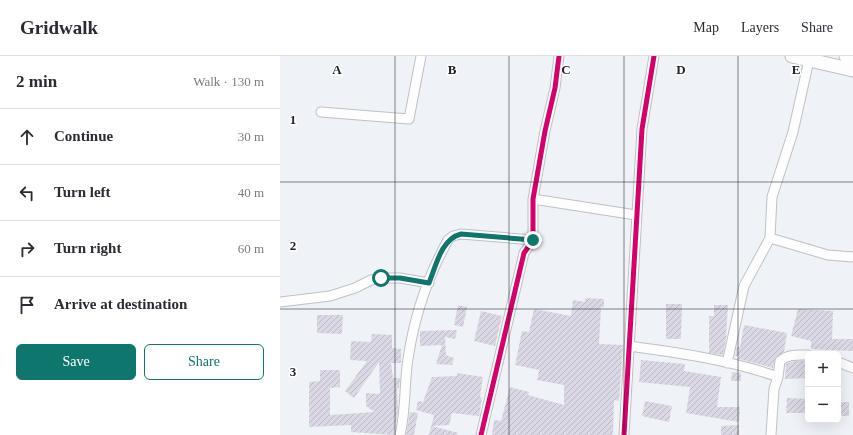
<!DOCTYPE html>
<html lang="en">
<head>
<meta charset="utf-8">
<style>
	:root { --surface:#fff; --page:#f7f7f7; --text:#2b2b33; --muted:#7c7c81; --line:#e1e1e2; --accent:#0f766e }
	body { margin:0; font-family:"Times New Roman",serif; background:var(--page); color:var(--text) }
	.controls { position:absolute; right:12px; bottom:12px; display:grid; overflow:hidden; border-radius:6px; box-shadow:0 4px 16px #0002 }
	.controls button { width:36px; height:36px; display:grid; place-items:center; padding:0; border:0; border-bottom:1px solid var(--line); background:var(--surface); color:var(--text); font:20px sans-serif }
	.stop { position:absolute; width:12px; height:12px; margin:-9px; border:3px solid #0f766e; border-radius:50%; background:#fff }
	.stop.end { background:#0f766e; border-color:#fff; box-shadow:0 1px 4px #0008 }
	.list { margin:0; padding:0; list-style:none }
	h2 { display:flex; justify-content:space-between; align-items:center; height:52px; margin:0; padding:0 16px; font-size:17px }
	h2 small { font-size:13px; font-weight:400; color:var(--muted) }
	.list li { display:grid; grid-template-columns:26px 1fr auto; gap:12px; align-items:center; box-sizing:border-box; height:56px; padding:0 16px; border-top:1px solid var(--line) }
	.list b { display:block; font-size:15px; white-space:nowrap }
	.list em { font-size:13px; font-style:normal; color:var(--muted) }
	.actions { display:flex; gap:8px; padding:12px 16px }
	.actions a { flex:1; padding:9px 0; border:1px solid var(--accent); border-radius:6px; text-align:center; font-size:14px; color:var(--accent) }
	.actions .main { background:var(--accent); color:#fff }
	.icon { flex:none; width:22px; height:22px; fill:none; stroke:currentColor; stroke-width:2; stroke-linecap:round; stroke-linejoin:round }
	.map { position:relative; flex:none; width:573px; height:379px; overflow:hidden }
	header { display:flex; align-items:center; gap:24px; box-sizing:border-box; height:56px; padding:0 20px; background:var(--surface); border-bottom:1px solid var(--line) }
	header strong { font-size:19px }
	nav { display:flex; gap:22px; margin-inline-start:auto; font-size:14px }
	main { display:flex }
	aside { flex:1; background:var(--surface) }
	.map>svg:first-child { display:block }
</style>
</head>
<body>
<header>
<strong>Gridwalk</strong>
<nav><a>Map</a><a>Layers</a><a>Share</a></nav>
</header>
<main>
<aside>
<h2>2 min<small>Walk · 130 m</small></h2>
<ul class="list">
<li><svg class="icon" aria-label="ahead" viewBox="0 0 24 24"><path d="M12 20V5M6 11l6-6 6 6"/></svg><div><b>Continue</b></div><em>30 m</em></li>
<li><svg class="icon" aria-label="left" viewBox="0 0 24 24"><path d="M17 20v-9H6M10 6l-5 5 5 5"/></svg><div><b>Turn left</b></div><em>40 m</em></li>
<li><svg class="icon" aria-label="right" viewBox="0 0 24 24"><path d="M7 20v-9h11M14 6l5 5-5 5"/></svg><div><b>Turn right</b></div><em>60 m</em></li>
<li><svg class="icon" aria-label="arrive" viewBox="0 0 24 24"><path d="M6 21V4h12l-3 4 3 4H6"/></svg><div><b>Arrive at destination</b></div></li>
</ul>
<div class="actions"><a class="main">Save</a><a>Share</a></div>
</aside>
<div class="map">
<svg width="573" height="379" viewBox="0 0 573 379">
	<defs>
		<pattern id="building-hatch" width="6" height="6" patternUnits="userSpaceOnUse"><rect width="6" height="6" fill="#dbd8e5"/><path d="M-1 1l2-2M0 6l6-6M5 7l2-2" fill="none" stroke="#bcb9c4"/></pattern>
	</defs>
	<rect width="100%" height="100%" fill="#eff3f8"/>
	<!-- building -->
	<path fill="url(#building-hatch)" d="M 305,242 L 324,243 L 324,251 L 321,251 L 319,288 L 343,289 L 339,345 L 334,344 L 333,379 L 212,379 L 214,364 L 221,365 L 230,331 L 249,336 L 248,339 L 284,349 L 284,329 L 257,324 L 259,314 L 235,309 L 242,275 L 249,276 L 254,253 L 291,260 L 293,244 L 305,246 Z
		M 386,248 L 402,248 L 401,283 L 386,283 Z
		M 178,249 L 187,251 L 183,271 L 174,269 Z
		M 434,249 L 448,249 L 446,282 L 443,299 L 429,297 L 429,260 L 434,260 Z
		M 518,253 L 553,255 L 552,283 L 573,283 L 573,295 L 531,293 L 531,285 L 511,280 Z
		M 201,255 L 222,260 L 215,290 L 194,285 Z
		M 37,259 L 63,259 L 62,278 L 37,277 Z
		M 464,269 L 507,277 L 504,296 L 495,302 L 493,312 L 459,303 L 459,300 L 455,300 L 457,291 L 460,291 Z
		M 177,274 L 175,283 L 165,281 L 166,299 L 174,302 L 172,309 L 156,308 L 162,289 L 140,290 L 140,275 Z
		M 92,278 L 112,279 L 112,292 L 121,293 L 121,307 L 111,307 L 113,322 L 120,322 L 119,332 L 117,332 L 118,354 L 114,379 L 71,376 L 71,369 L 29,371 L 29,326 L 40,325 L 40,314 L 60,314 L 60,331 L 50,332 L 50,359 L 95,356 L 86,350 L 86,337 L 100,338 L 99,306 L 74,342 L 65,335 L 87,305 L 70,304 L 71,285 L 91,286 Z
		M 361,304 L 405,308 L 404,315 L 441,321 L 437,351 L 460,351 L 459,366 L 406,357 L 410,331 L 359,326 Z
		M 514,305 L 528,305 L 528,322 L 505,323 L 506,308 Z
		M 452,316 L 461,317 L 461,325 L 451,325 Z
		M 177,317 L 203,321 L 200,341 L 202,342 L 199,360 L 172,357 L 169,369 L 152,370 L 178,377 L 177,379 L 149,379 L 154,359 L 136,354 L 138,345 L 143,346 L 152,321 L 177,320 Z
		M 507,342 L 528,343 L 528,357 L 506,357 Z
		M 365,345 L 392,350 L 389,366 L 362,360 Z
		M 558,346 L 569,346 L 569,360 L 558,360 Z
		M 130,356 L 138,357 L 134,379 L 126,379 Z
		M 459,369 L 459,379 L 441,379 L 441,370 Z"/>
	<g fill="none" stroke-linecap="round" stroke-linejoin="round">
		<!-- street casing -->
		<g stroke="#bec0c4" stroke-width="11">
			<path id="street" d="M 41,56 L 129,63 L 141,0
				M 253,143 L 356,159
				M 490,182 L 548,199 L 573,201
				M 0,246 L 50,240 L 75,232 L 91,224 L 101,222 L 120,222 L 149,227
				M 349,290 C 399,297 451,304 498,321 L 494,333 L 491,379
				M 558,306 L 573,312
				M 447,307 L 464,230 L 490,182 L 492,141 L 513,76 L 529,4
				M 498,321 L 500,305 C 508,298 517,299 528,299
				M 120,379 C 126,355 124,328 128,303 C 134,262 148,220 168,184 L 173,180 L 181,178 L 253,184
				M 201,379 L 244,197 L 253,184 L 253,143 L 265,75 L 275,32 L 279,0
				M 344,379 L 362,73 L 374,0"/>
		</g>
		<!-- secondary casing -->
		<g stroke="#bec0c4" stroke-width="15">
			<path id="secondary" d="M 512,0 L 573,14
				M 566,0 L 573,1"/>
		</g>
		<!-- street -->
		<use href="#street" stroke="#fdfdfe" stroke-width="9"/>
		<!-- secondary -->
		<use href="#secondary" stroke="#fdfdfe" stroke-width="13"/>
		<!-- cycleway casing -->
		<g stroke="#fff" stroke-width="8">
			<path id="cycleway" d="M 201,379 L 244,197 L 253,184 L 253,143 L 265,75 L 275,32 L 279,0
				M 344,379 L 362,73 L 374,0"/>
		</g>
		<!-- cycleway -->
		<use href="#cycleway" stroke="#d6006c" stroke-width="5"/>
	</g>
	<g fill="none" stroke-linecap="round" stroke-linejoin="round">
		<!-- route -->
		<path stroke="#0f766e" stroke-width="5" d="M 101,222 L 120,222 L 149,227 C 156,210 161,183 181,178 L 253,184"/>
	</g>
	<!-- grid -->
	<path fill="none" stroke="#202326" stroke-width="1" stroke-opacity="0.55" d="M 115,0 L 115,379M 229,0 L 229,379M 344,0 L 344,379M 458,0 L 458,379M 0,126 L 573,126M 0,253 L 573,253"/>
	<g font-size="13" text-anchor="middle" font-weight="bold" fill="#202326" stroke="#fff" stroke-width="3" stroke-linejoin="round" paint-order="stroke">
		<text x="57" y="18">A</text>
		<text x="172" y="18">B</text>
		<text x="286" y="18">C</text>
		<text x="401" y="18">D</text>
		<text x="516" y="18">E</text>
		<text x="13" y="68">1</text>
		<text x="13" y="194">2</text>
		<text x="13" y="320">3</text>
	</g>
</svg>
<div class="controls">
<button>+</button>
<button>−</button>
</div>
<div class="stop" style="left:101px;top:222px"></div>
<div class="stop end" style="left:253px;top:184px"></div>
</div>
</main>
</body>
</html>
